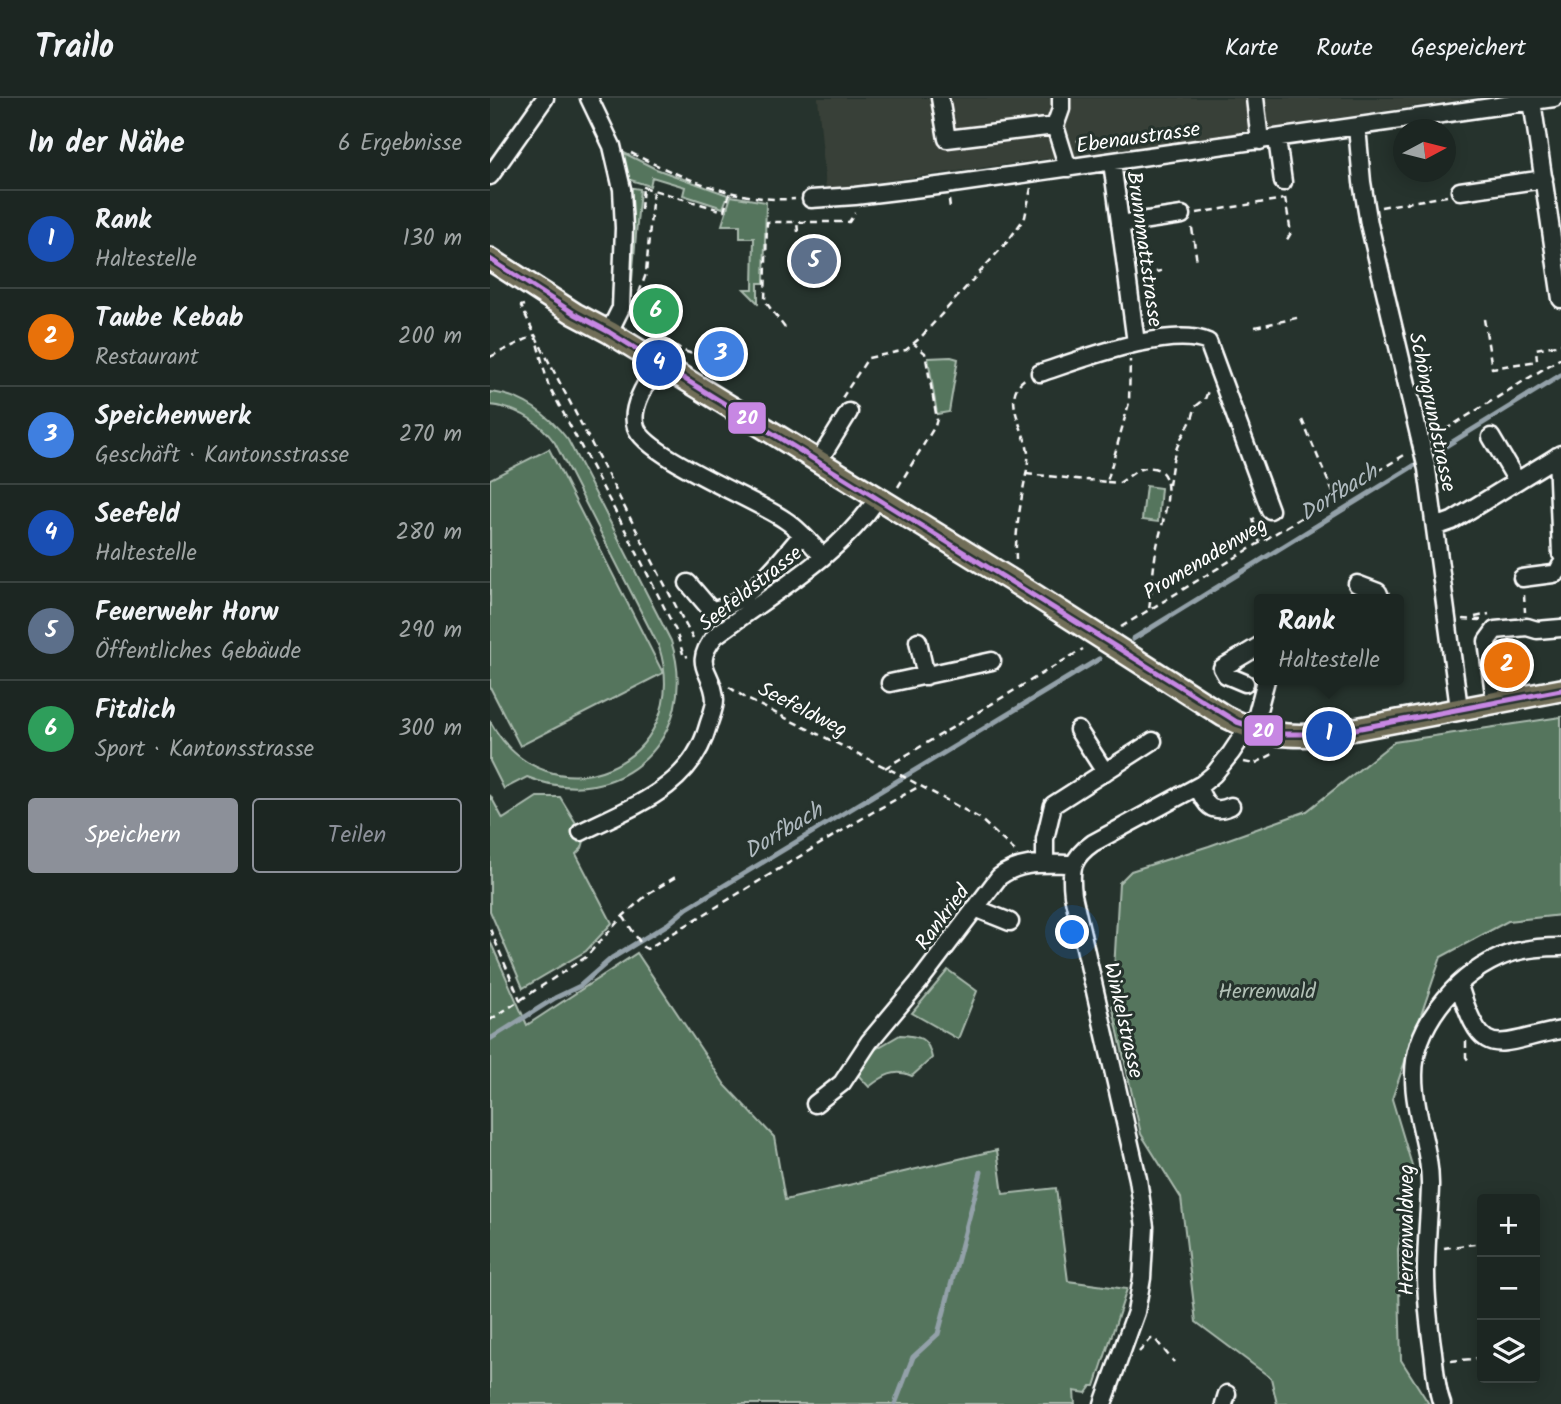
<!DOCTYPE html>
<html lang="de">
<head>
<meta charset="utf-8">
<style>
	:root { --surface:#1c2622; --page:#252e2a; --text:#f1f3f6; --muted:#a0a5a5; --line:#3a4340; --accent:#8c9099 }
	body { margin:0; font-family:Kalam,sans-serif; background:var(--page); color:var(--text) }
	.controls { position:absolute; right:21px; bottom:21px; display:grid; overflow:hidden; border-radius:7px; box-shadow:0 4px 18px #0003 }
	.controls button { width:63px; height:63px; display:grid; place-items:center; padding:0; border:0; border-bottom:2px solid var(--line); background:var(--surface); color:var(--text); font:35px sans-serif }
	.compass { position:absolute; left:903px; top:21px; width:63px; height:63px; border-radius:50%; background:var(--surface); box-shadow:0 4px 18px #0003; rotate:83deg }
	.you { position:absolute; left:583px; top:835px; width:24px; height:24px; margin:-18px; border:5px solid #fff; border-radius:50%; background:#1a73e8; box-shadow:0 0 0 10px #1a73e833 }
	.badge { display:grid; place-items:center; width:46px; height:46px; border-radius:50%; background:var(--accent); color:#fff; font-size:23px; font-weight:700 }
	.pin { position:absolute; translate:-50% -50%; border:4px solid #fff; box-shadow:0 2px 7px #0006 }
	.popup { position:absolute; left:764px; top:496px; width:150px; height:91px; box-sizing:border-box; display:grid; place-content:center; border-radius:7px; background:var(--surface); filter:drop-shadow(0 2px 5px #0005); font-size:23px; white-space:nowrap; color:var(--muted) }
	.popup b { font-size:26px; color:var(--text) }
	.popup::after { content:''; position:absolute; left:50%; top:100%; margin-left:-14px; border:14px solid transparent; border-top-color:var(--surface) }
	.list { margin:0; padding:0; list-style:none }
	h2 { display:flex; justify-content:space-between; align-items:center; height:91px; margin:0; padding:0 28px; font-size:30px }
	h2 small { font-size:23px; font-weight:400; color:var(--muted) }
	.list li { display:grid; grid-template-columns:46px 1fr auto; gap:21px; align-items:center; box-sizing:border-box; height:98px; padding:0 28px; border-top:2px solid var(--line) }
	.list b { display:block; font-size:26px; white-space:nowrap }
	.list p { margin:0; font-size:23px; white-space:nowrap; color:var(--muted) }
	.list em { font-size:23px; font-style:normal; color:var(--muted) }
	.actions { display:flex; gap:14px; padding:21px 28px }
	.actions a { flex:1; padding:16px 0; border:2px solid var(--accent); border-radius:7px; text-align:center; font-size:24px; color:var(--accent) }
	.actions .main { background:var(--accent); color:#fff }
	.icon { flex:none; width:38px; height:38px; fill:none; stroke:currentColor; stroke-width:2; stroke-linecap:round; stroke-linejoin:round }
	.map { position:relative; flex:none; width:1071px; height:1306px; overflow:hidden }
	header { display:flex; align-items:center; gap:42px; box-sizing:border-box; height:98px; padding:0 35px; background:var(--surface); border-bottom:2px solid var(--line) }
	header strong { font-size:33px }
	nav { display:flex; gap:38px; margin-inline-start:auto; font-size:24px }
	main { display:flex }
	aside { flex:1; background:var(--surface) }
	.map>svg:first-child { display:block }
</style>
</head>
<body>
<header>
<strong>Trailo</strong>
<nav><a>Karte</a><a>Route</a><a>Gespeichert</a></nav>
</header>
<main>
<aside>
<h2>In der Nähe<small>6 Ergebnisse</small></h2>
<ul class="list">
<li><span class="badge" style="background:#1a4fb4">1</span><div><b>Rank</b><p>Haltestelle</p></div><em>130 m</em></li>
<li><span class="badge" style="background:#e8710a">2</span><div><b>Taube Kebab</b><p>Restaurant</p></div><em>200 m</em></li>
<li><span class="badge" style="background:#3f7fe0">3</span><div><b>Speichenwerk</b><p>Geschäft · Kantonsstrasse</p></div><em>270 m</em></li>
<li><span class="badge" style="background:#1a4fb4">4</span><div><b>Seefeld</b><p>Haltestelle</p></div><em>280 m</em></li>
<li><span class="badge" style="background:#5c6f8a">5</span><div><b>Feuerwehr Horw</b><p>Öffentliches Gebäude</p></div><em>290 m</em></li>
<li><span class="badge" style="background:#2e9e5b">6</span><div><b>Fitdich</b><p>Sport · Kantonsstrasse</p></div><em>300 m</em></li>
</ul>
<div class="actions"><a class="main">Speichern</a><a>Teilen</a></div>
</aside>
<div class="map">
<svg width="1071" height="1306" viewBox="0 0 1071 1306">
	<rect width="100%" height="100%" fill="#26332d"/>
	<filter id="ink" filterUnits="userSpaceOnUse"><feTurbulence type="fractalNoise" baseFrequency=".0143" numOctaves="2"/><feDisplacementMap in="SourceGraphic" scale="14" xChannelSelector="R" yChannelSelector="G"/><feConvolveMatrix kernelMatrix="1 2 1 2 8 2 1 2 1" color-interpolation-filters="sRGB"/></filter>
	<g filter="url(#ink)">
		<!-- built -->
		<path fill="#394037" d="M 328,0 L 981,0 L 747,35 L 336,91 Z"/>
		<!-- green -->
		<path fill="#54745d" stroke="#aabaae" stroke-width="2" d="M 126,51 L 166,71 L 238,97 L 233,110 L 193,97 L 195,89 L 162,79 L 160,88 L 134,80 Z
			M 138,89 L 150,91 L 142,182 L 135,182 Z
			M 241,98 L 276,104 L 274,185 L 268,185 L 268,205 L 254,191 L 263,191 L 264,140 L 250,140 L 250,127 L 232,127 Z
			M 461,259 L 468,261 L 459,314 L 447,316 L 438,260 Z
			M 0,294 C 32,297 59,317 78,342 L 181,543 C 212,637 131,717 37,679 L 14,691 L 0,663 L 0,623 C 57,729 206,667 169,549 L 65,345 C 49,323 27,310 0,307 Z
			M 59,351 L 173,575 L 30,648 L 0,589 L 0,381 Z
			M 656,388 L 671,390 L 668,424 L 652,422 Z
			M 1071,619 L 1071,817 L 1018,823 L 951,859 L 902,1001 L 924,1074 L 908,1151 L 911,1262 L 939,1306 L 787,1306 L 781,1280 L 706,1224 L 691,1100 L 651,1036 L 622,907 L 629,785 L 641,773 L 719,748 L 817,713 L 904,644 Z
			M 0,697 L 13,721 L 47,699 L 70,699 L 95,740 L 92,750 L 86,756 L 122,825 L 96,853 L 33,890 L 0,813 Z
			M 0,843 L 37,927 L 147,855 L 235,987 L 284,1039 L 295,1102 L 507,1052 L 513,1096 L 566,1090 L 578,1183 L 637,1191 L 605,1288 L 601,1288 L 596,1295 L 584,1293 L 585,1306 L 0,1306 Z
			M 458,872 L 487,893 L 468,941 L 422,915 Z
			M 410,937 C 429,938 438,939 442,960 L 422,978 C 405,970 393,978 379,989 L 367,976 L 384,952 Z"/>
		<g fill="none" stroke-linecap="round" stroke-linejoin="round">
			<!-- stream -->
			<path stroke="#93a1a9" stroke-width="5" d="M 643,541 L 1071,277
				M 0,941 L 65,900 L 90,888 L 122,860 L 178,826 L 197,810 L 609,561
				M 405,1306 L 423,1259 L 448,1236 L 491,1074"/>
			<!-- minor casing -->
			<g stroke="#fff" stroke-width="21">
				<path id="minor" d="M 99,0 L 122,48 L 132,91 L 134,130 L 131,210 L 119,234
					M 450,0 L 457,41 L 565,28
					M 571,0 L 571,11 L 565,28 L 578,70
					M 765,0 L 770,43
					M 1042,3 L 1071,201
					M 867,29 L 872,84 L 879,126 L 937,371 L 969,610
					M 787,41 L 793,84
					M 622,64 L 646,245
					M 0,78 L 55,0
					M 970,93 L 1054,81
					M 321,101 L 365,98 L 456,87 L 1064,0
					M 630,126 L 692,117
					M 169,265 C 158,282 139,309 146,329 C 155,358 267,402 295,422 C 309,431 322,446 333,459
					M 550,275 C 590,262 680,227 718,244 L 780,412
					M 1001,339 L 1027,383
					M 1067,358 L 1071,456
					M 328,364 L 359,314
					M 945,429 L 962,423 L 1071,356
					M 1032,480 L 1063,476 L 1067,475 L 1071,467
					M 198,485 L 221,512 C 256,509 289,463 312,437
					M 867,486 L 888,494 L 891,501
					M 428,543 L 436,578
					M 400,585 L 502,563
					M 755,585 L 736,577 L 732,570 L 769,548
					M 1005,604 L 997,543 L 1005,532 L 1037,529 L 1047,532 L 1071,530
					M 588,632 L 615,674
					M 708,689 C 715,706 721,717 741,708
					M 91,734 C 143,708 201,690 218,628 C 220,621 225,610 225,602 C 224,572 200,570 225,538 C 281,496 348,459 388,400
					M 555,766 L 555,741 L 563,707 L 663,643
					M 485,810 L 520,824
					M 969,887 C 993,967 1005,944 1071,932
					M 325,1006 L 352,985 L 379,944 L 430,883 L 509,779 C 531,762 557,766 583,766
					M 613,1306 L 646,1214 L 652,1180 L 655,1129 L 648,1081 L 583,797 C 580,772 581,760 603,745 L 712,686 L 724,676 L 741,655 L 767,616 L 776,582
					M 734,1306 L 737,1296
					M 952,1306 C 946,1290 945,1271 943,1254 C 939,1227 936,1201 936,1174 C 936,1146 939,1118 940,1089 C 941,1052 924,1017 924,979 C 923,929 964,880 1008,860 C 1027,851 1051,849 1071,849"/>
			</g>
			<!-- major casing -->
			<g stroke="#fff" stroke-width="26">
				<path id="major" d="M 0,161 L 85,216 L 119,234 L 524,484 L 734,618 C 771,637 798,640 839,636 L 1071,592"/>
			</g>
			<!-- path -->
			<path stroke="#fff" stroke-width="2.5" stroke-dasharray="7 5" stroke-linecap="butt" d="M 587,42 L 591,45 L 625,42 L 628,45
				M 141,55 C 193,80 246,104 305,101
				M 153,89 L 234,113 L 240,94
				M 795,100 L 801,135 L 795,145
				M 459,102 L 460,110
				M 891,109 L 957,98
				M 151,111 L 153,89
				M 707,115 L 794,101
				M 702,130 L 707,164
				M 308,134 L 307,124 L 359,124 L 365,115
				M 654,176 L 671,173
				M 149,195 L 156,176 L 163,92
				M 34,207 L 31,208 L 45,237 L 203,541
				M 144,221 L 194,253 L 232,266
				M 994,221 L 1002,270 L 1047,263 L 1046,251 L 1071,246
				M 765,229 L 811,219
				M 295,230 L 275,203 L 277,124 L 307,124
				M 0,259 L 45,237 L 58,286 L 142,445 L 186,533 L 194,559 L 198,558
				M 352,300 L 378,260 L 416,252 L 431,239 L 518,143 L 535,119 L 541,90
				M 812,322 L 845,399
				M 945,338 L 1071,260
				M 536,376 L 617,384 L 639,305 L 640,262
				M 617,384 L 629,385 C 636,381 644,373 651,371 C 696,360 671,428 667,448 C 663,469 662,491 659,512
				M 679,387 C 681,375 682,363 686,352 C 691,336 703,326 705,309 L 715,301 L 718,293
				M 408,389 L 445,328 L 447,321 L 435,255 L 423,245
				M 765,420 L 763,421 L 770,446
				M 526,462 C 525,439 529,415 533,392 C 535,380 539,367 538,355 C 536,332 509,298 536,280
				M 1034,497 L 1035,514
				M 985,519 L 999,516
				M 973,521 L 991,522
				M 631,529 L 916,356
				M 239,589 L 257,601 L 407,675 L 489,720 L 526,754
				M 754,664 L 764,666 L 783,656
				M 395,670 L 593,551
				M 133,818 L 153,849 L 157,851 L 383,714 L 430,688
				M 0,831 L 31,904
				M 0,922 L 96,859 L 133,818 L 159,795 L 189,777
				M 976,943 L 976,959 L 979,963
				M 954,1150 L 992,1145
				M 649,1254 L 661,1241 L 665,1241 L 684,1264
				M 961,1263 L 992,1260"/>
			<!-- minor -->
			<use href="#minor" stroke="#26332d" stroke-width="16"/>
			<!-- major -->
			<use href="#major" stroke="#716e59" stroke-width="21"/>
			<!-- bus-1 casing -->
			<g stroke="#26332d" stroke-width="10">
				<path id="bus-1" d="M 0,161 L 85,216 L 119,234 L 747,624 L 785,636 L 839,636 L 1071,592"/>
			</g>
			<!-- bus-1 -->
			<use href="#bus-1" stroke="#c787e3" stroke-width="5"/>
		</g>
	</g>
	<g text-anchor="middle" stroke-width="6" stroke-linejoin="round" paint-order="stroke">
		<!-- street labels -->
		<g font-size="21" fill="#fff" stroke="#26332d">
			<text transform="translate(648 39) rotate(-8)" y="7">Ebenaustrasse</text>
			<text transform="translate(655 151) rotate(82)" y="7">Brunnmattstrasse</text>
			<text transform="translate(943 314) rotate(78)" y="7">Schöngrundstrasse</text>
			<text transform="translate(715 460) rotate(-31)" y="7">Promenadenweg</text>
			<text transform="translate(260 490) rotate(-38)" y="7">Seefeldstrasse</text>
			<text transform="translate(313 611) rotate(27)" y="7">Seefeldweg</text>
			<text transform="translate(452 819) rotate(-53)" y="7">Rankried</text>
			<text transform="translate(634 922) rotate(77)" y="7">Winkelstrasse</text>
			<text transform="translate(916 1132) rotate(-90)" y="7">Herrenwaldweg</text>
		</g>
		<!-- park labels -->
		<g font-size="21" fill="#b2c0b6" stroke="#26332d">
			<text x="777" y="900">Herrenwald</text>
		</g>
		<!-- water labels -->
		<g font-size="23" font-style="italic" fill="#aeb9be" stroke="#26332d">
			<text transform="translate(848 394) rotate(-32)" y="8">Dorfbach</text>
			<text transform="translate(293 732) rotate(-31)" y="8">Dorfbach</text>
		</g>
	</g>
	<g stroke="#26332d" stroke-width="2.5">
		<rect x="237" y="303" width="40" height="34" rx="7" fill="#c787e3"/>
		<rect x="753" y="616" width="41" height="33" rx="7" fill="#c787e3"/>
	</g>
	<g font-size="19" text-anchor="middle" font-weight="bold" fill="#fff">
		<text x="257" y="326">20</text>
		<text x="773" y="639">20</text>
	</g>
</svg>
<div class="controls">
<button>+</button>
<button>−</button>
<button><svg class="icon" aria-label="layers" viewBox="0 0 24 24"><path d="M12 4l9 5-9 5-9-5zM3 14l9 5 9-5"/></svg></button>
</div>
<svg class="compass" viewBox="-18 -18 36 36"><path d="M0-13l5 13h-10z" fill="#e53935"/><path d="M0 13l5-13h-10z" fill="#a0a5a5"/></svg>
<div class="you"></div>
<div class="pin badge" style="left:839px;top:636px;background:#1a4fb4">1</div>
<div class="popup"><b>Rank</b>Haltestelle</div>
<div class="pin badge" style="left:1017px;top:567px;background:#e8710a">2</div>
<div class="pin badge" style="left:231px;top:256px;background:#3f7fe0">3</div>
<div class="pin badge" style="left:169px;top:265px;background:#1a4fb4">4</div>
<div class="pin badge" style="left:324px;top:163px;background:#5c6f8a">5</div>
<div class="pin badge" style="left:166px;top:213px;background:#2e9e5b">6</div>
</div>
</main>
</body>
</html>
